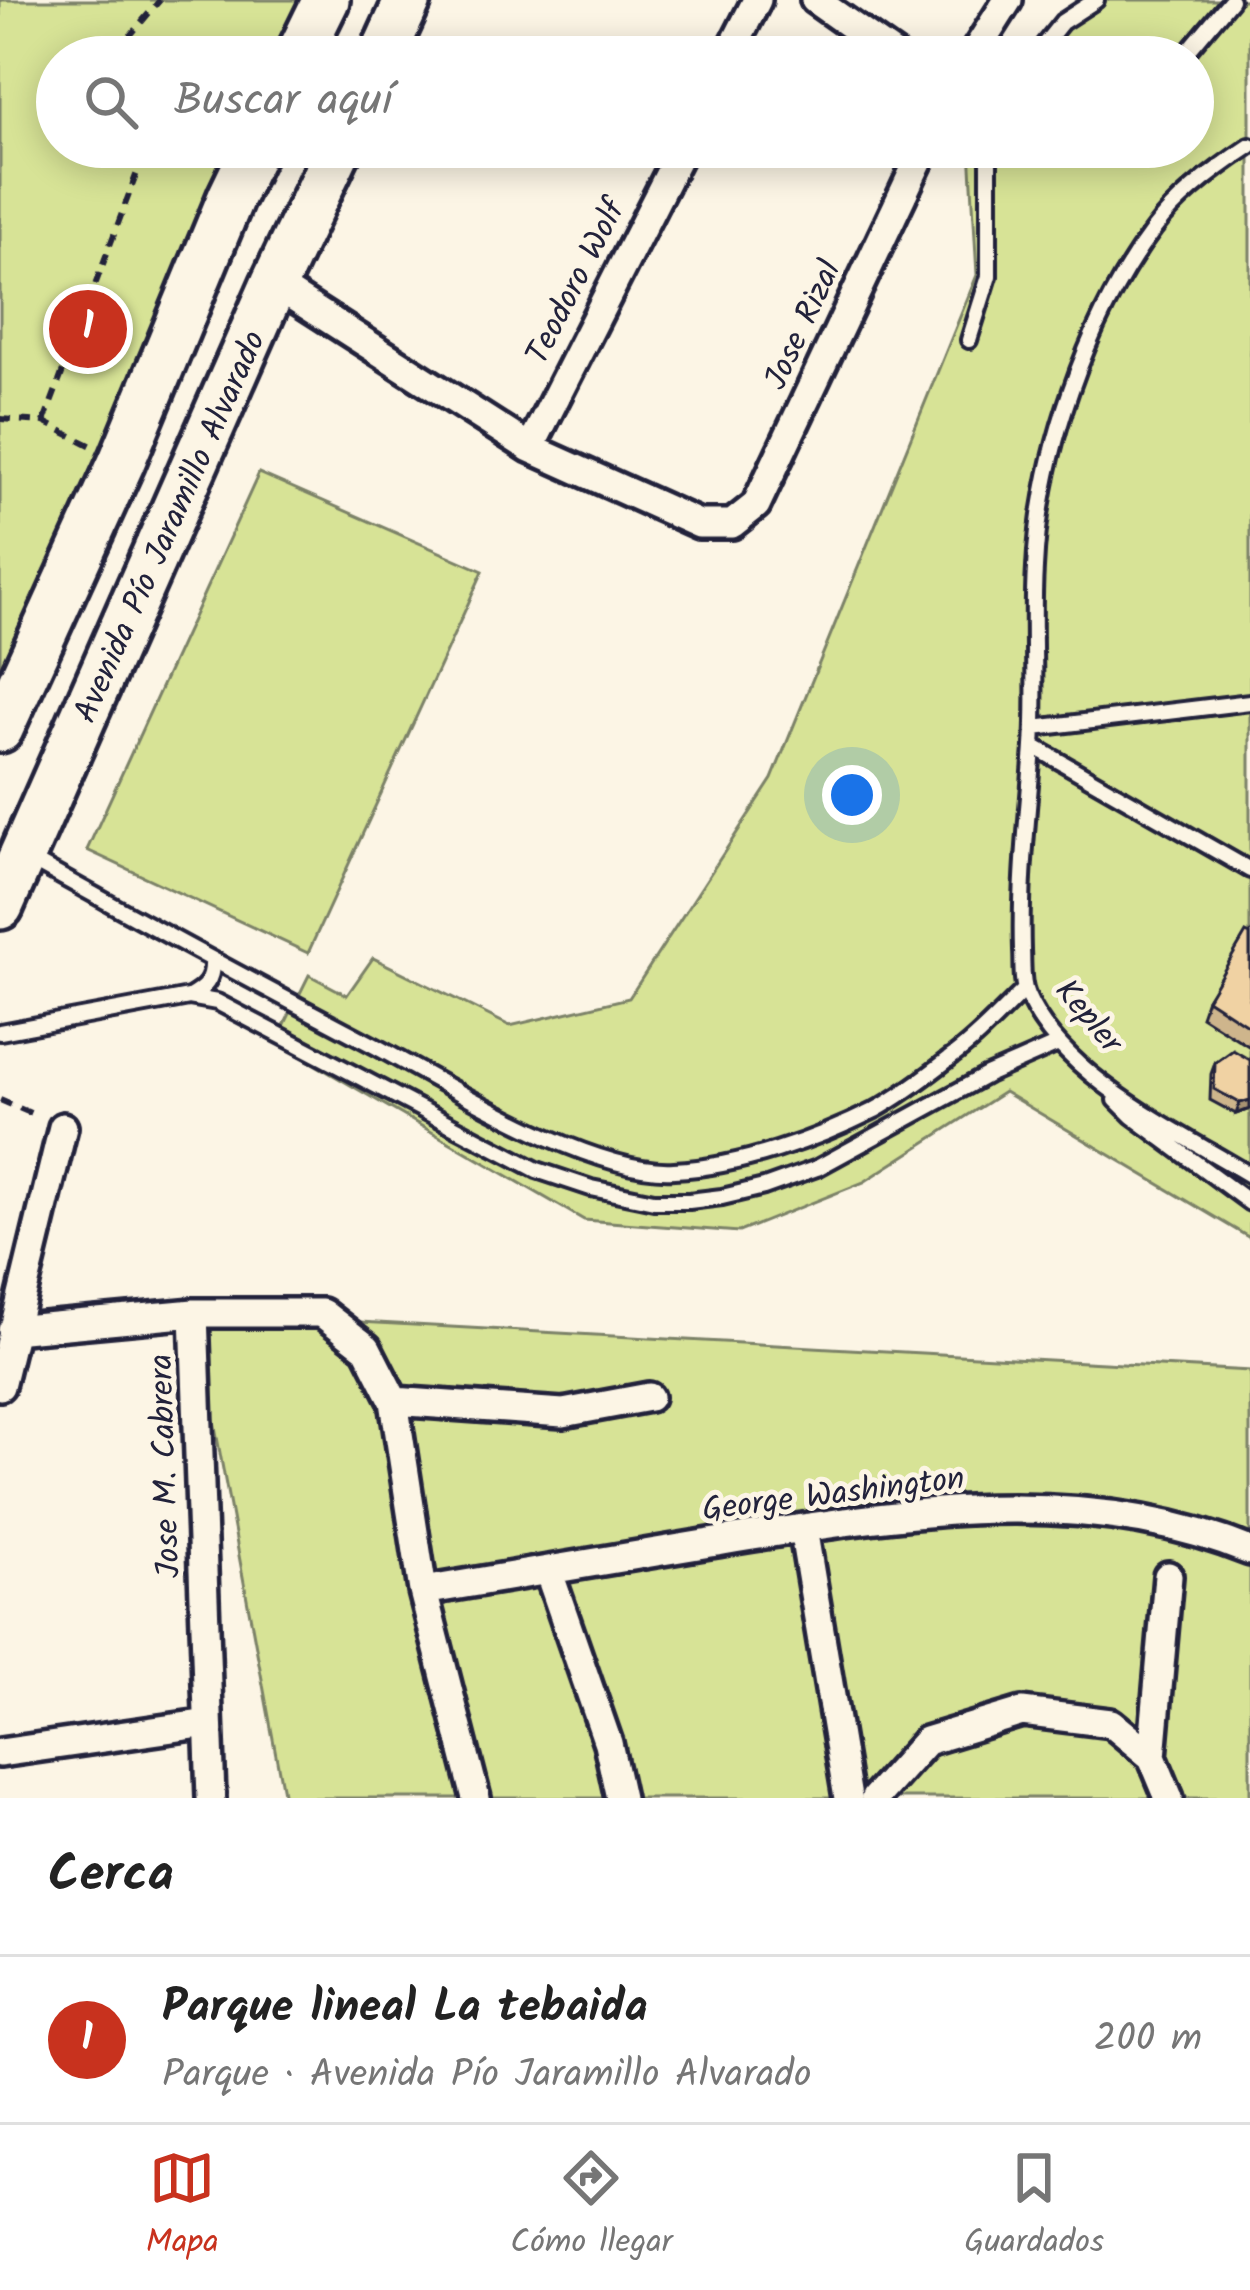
<!DOCTYPE html>
<html lang="es">
<head>
<meta charset="utf-8">
<style>
	:root { --surface:#fff; --page:#f2f2f2; --text:#222; --muted:#767676; --line:#e0e0e0; --accent:#c8321e }
	body { margin:0; font-family:Kalam,sans-serif; background:var(--page); color:var(--text) }
	.you { position:absolute; left:852px; top:795px; width:42px; height:42px; margin:-30px; border:9px solid #fff; border-radius:50%; background:#1a73e8; box-shadow:0 0 0 18px #1a73e833 }
	.badge { display:grid; place-items:center; width:78px; height:78px; border-radius:50%; background:var(--accent); color:#fff; font-size:39px; font-weight:700 }
	.pin { position:absolute; translate:-50% -50%; border:6px solid #fff; box-shadow:0 3px 12px #0006 }
	.list { margin:0; padding:0; list-style:none }
	h2 { display:flex; justify-content:space-between; align-items:center; height:156px; margin:0; padding:0 48px; font-size:51px }
	h2 small { font-size:39px; font-weight:400; color:var(--muted) }
	.list li { display:grid; grid-template-columns:78px 1fr auto; gap:36px; align-items:center; box-sizing:border-box; height:168px; padding:0 48px; border-top:3px solid var(--line) }
	.list b { display:block; font-size:45px; white-space:nowrap }
	.list p { margin:0; font-size:39px; white-space:nowrap; color:var(--muted) }
	.list em { font-size:39px; font-style:normal; color:var(--muted) }
	.icon { flex:none; width:66px; height:66px; fill:none; stroke:currentColor; stroke-width:2; stroke-linecap:round; stroke-linejoin:round }
	.map { position:relative; flex:none; width:1250px; height:1798px; overflow:hidden }
	.search { position:absolute; background:var(--surface); box-shadow:0 6px 30px #0003; left:36px; right:36px; top:36px; height:132px; display:flex; align-items:center; gap:30px; box-sizing:border-box; padding:0 42px; border-radius:66px; color:var(--muted); font-size:45px }
	.sheet { height:324px; background:var(--surface) }
	nav { display:flex; justify-content:space-around; align-items:center; box-sizing:border-box; height:168px; border-top:3px solid var(--line); background:var(--surface); font-size:33px; color:var(--muted) }
	nav a { display:grid; justify-items:center; gap:6px }
	nav .on { color:var(--accent) }
	.map>svg:first-child { display:block }
</style>
</head>
<body>
<div class="map">
<svg width="1250" height="1798" viewBox="0 0 1250 1798">
	<rect width="100%" height="100%" fill="#fcf5e5"/>
	<filter id="ink" filterUnits="userSpaceOnUse"><feTurbulence type="fractalNoise" baseFrequency=".00833" numOctaves="2"/><feDisplacementMap in="SourceGraphic" scale="24" xChannelSelector="R" yChannelSelector="G"/><feConvolveMatrix kernelMatrix="1 2 1 2 8 2 1 2 1" color-interpolation-filters="sRGB"/></filter>
	<g filter="url(#ink)">
		<!-- green -->
		<path fill="#d7e396" stroke="#7c8268" stroke-width="3" d="M 0,0 L 324,0 L 298,57 L 57,57 L 57,147 L 255,147 L 0,729 Z
			M 1093,0 L 1250,0 L 1250,1238 L 1004,1092 L 864,1182 L 739,1232 L 584,1220 L 276,1042 L 309,975 L 347,995 L 373,958 L 510,1026 L 629,998 L 772,779 L 977,275 L 970,148 L 1193,147 L 1193,57 L 1033,57 Z
			M 259,473 L 483,571 L 308,953 L 87,850 Z
			M 194,1313 L 1250,1371 L 1250,1798 L 284,1798 Z"/>
		<g fill="none" stroke-linecap="round" stroke-linejoin="round">
			<!-- lane casing -->
			<g stroke="#22223b" stroke-width="22">
				<path id="lane" d="M 1184,56 L 1231,0
					M 1034,57 L 1062,22 L 1096,0
					M 1250,146 C 1218,167 1177,198 1154,229 C 1086,319 1040,456 1035,568 C 1031,632 1038,696 1032,760 C 1027,824 1020,886 1022,950 C 1023,965 1021,982 1027,995 C 1062,1077 1176,1130 1250,1175
					M 969,340 L 989,276 L 989,147
					M 1034,728 L 1250,702
					M 1033,746 L 1250,870
					M 28,858 C 142,922 257,984 373,1045 C 448,1085 591,1175 674,1170 C 740,1167 817,1139 875,1110 C 901,1096 927,1076 950,1058 C 977,1039 1000,1013 1024,990
					M 189,997 C 205,988 213,980 212,961
					M 0,1032 L 189,997 L 217,1002 L 537,1170 L 591,1188 L 654,1201 L 689,1201 L 722,1197 L 764,1187 L 817,1168 L 987,1075 L 1058,1044
					M 1116,1100 L 1132,1116 L 1250,1203"/>
			</g>
			<!-- street casing -->
			<g stroke="#22223b" stroke-width="36">
				<path id="street" d="M 815,0 L 896,57
					M 728,57 L 757,0
					M 972,57 L 1008,0
					M 274,284 L 530,448 L 699,524 L 732,524 L 756,505 L 925,147
					M 530,448 L 683,147
					M 194,1313 L 322,1313 L 367,1348 L 394,1401 L 423,1591 L 476,1798
					M 12,1330 L 194,1313 L 211,1798
					M 0,1386 L 63,1127
					M 394,1401 L 563,1413 L 649,1397
					M 803,1528 L 848,1798
					M 548,1570 L 608,1743 L 620,1798
					M 423,1591 C 518,1575 614,1559 710,1543 C 887,1514 1079,1480 1250,1551
					M 0,1753 L 208,1723
					M 1152,1757 L 1168,1576
					M 875,1798 L 926,1741 L 1022,1712 L 1111,1723 L 1152,1757 L 1169,1798"/>
			</g>
			<!-- primary casing -->
			<g stroke="#22223b" stroke-width="54">
				<path id="primary" d="M 298,57 L 326,0
					M 382,57 L 408,0
					M 0,729 L 122,461 L 231,197 L 255,147
					M 0,906 L 274,284 L 339,147"/>
			</g>
			<!-- path -->
			<path stroke="#22223b" stroke-width="6" stroke-dasharray="12 9" stroke-linecap="butt" d="M 119,57 L 123,44 L 160,0
				M 0,419 L 44,422 L 92,446
				M 44,422 L 144,154 L 141,147
				M 0,1100 L 37,1116"/>
			<!-- lane -->
			<use href="#lane" stroke="#fcf5e5" stroke-width="14"/>
			<!-- street -->
			<use href="#street" stroke="#fcf5e5" stroke-width="27"/>
			<!-- primary -->
			<use href="#primary" stroke="#fcf5e5" stroke-width="45"/>
		</g>
		<!-- wall -->
		<path fill="#ceb58c" stroke="#22223b" stroke-width="3" d="M 1250,935 L 1250,1047 L 1201,1016 L 1207,999 Z
			M 1215,1063 L 1250,1109 L 1236,1114 L 1210,1100 L 1211,1074 Z"/>
		<!-- shaded-wall -->
		<path fill="#a89372" stroke="#22223b" stroke-width="3" d="M 1250,1100 L 1250,1109 L 1236,1114 L 1240,1103 Z"/>
		<!-- building -->
		<path fill="#f0d2a3" stroke="#22223b" stroke-width="3" d="M 1246,933 L 1250,935 L 1250,1027 L 1207,999 Z
			M 1233,1050 L 1250,1060 L 1250,1100 L 1240,1103 L 1214,1089 L 1215,1063 Z"/>
	</g>
	<g text-anchor="middle" stroke-width="10" stroke-linejoin="round" paint-order="stroke">
		<!-- street labels -->
		<g font-size="33" fill="#22223b" stroke="#fcf5e5">
			<text transform="translate(574 281) rotate(-63)" y="12">Teodoro Wolf</text>
			<text transform="translate(801 324) rotate(-65)" y="12">Jose Rizal</text>
			<text transform="translate(168 526) rotate(-66)" y="12">Avenida Pío Jaramillo Alvarado</text>
			<text transform="translate(1090 1015) rotate(50)" y="12">Kepler</text>
			<text transform="translate(163 1466) rotate(-92)" y="12">Jose M. Cabrera</text>
			<text transform="translate(833 1492) rotate(-7)" y="12">George Washington</text>
		</g>
	</g>
</svg>
<div class="you"></div>
<div class="pin badge" style="left:88px;top:329px">1</div>
<div class="search"><svg class="icon" aria-label="search" viewBox="0 0 24 24"><circle cx="10" cy="10" r="6"/><path d="M15 15l6 6"/></svg>Buscar aquí</div>
</div>
<section class="sheet">
<h2>Cerca<small></small></h2>
<ul class="list">
<li><span class="badge">1</span><div><b>Parque lineal La tebaida</b><p>Parque · Avenida Pío Jaramillo Alvarado</p></div><em>200 m</em></li>
</ul>
</section>
<nav>
<a class="on"><svg class="icon" aria-label="map" viewBox="0 0 24 24"><path d="M3 6l6-2 6 2 6-2v14l-6 2-6-2-6 2zM9 4v14M15 6v14"/></svg>Mapa</a>
<a><svg class="icon" aria-label="directions" viewBox="0 0 24 24"><path d="M12 3l9 9-9 9-9-9zM9 14v-3h6M13 9l2 2-2 2"/></svg>Cómo llegar</a>
<a><svg class="icon" aria-label="saved" viewBox="0 0 24 24"><path d="M7 4h10v16l-5-4-5 4z"/></svg>Guardados</a>
</nav>
</body>
</html>
